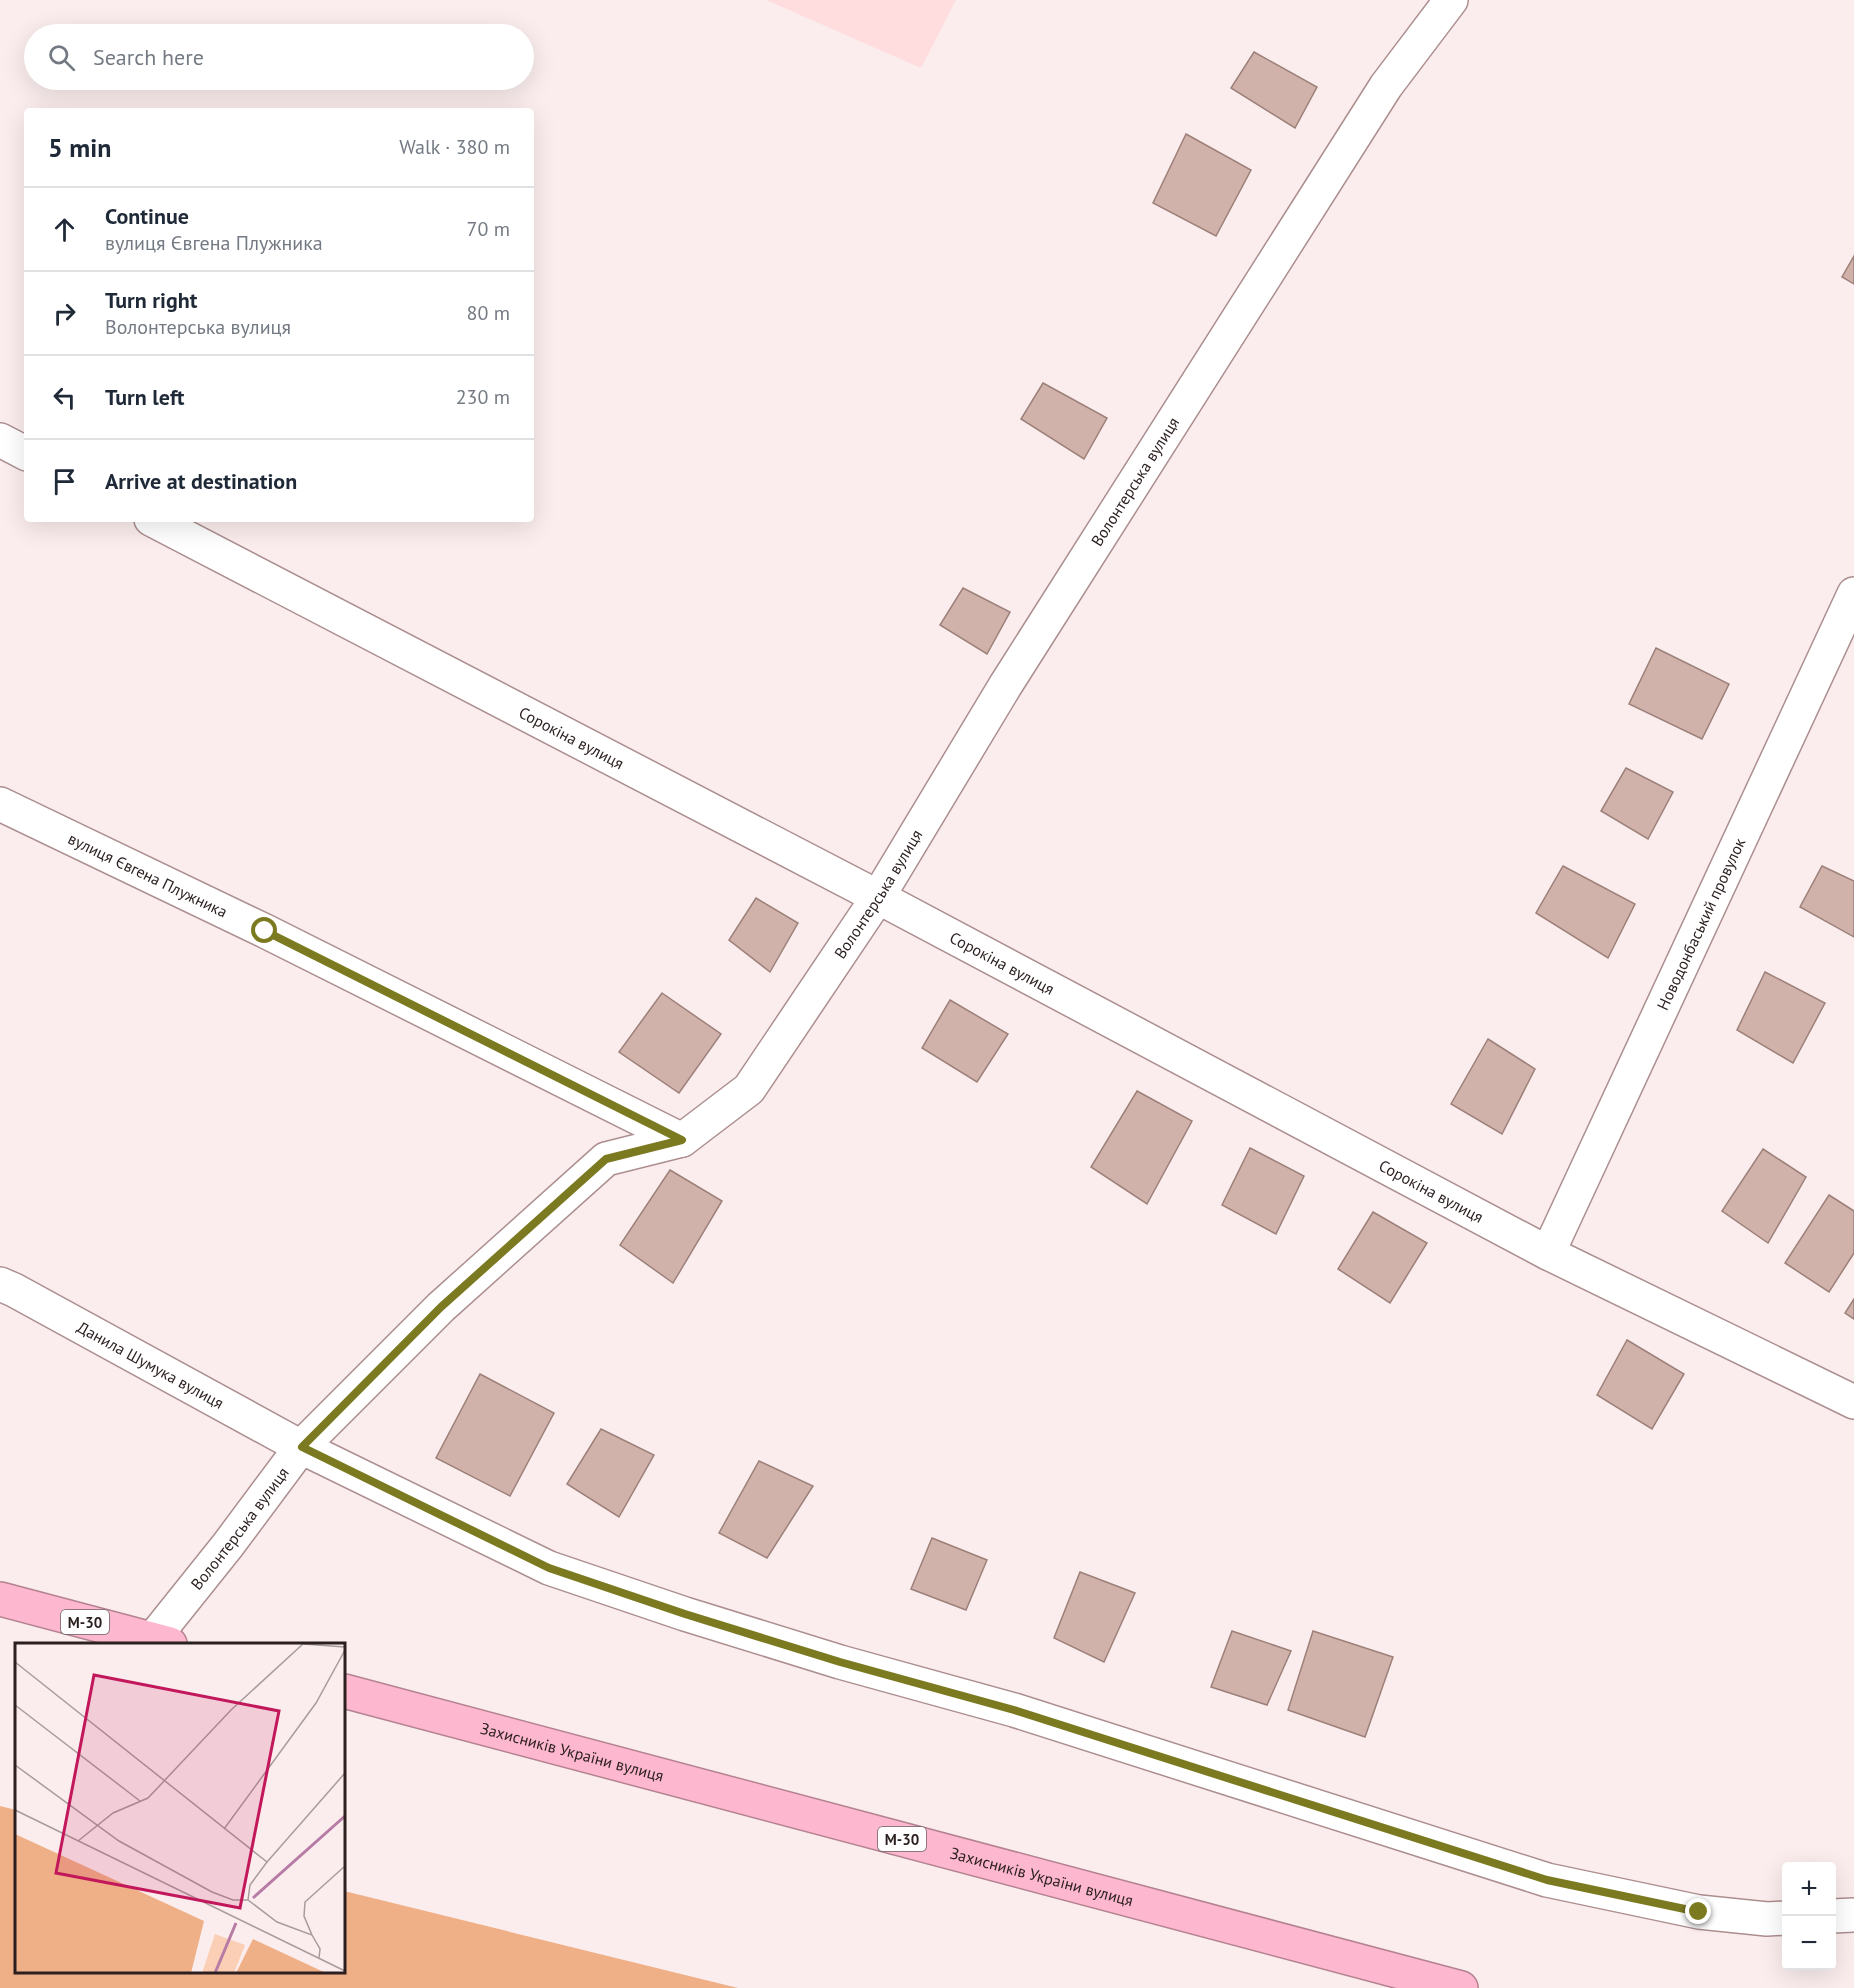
<!DOCTYPE html>
<html lang="en">
<head>
<meta charset="utf-8">
<style>
	:root { --surface:#fff; --page:#f2f2f3; --text:#1f2937; --muted:#747a83; --line:#e0e1e3 }
	body { margin:0; font-family:"PT Sans",sans-serif; background:var(--page); color:var(--text) }
	.controls { position:absolute; right:18px; bottom:18px; display:grid; overflow:hidden; border-radius:6px; box-shadow:0 6px 24px #0002 }
	.controls button { width:54px; height:54px; display:grid; place-items:center; padding:0; border:0; border-bottom:2px solid var(--line); background:var(--surface); color:var(--text); font:30px sans-serif }
	.stop { position:absolute; width:18px; height:18px; margin:-14px; border:4px solid #7c7a21; border-radius:50%; background:#fff }
	.stop.end { background:#7c7a21; border-color:#fff; box-shadow:0 2px 6px #0008 }
	.list { margin:0; padding:0; list-style:none }
	h2 { display:flex; justify-content:space-between; align-items:center; height:78px; margin:0; padding:0 24px; font-size:26px }
	h2 small { font-size:20px; font-weight:400; color:var(--muted) }
	.list li { display:grid; grid-template-columns:39px 1fr auto; gap:18px; align-items:center; box-sizing:border-box; height:84px; padding:0 24px; border-top:2px solid var(--line) }
	.list b { display:block; font-size:22px; white-space:nowrap }
	.list p { margin:0; font-size:20px; white-space:nowrap; color:var(--muted) }
	.list em { font-size:20px; font-style:normal; color:var(--muted) }
	.icon { flex:none; width:33px; height:33px; fill:none; stroke:currentColor; stroke-width:2; stroke-linecap:round; stroke-linejoin:round }
	.map { position:relative; flex:none; width:1854px; height:1988px; overflow:hidden }
	.search { position:absolute; background:var(--surface); box-shadow:0 6px 24px #0002; left:24px; top:24px; width:510px; height:66px; display:flex; align-items:center; gap:15px; box-sizing:border-box; padding:0 21px; border-radius:33px; color:var(--muted); font-size:22px }
	.panel { position:absolute; background:var(--surface); box-shadow:0 6px 24px #0002; left:24px; top:108px; width:510px; height:414px; border-radius:6px }
	.map>svg:first-child { display:block }
</style>
</head>
<body>
<div class="map">
<svg width="1854" height="1988" viewBox="0 0 1854 1988">
	<rect width="100%" height="100%" fill="#fbeded"/>
	<!-- built -->
	<polygon fill="#ffddde" points="766,0 956,0 921,68"/>
	<!-- forest -->
	<polygon fill="#efaf87" points="0,1806 16,1810 16,1972 344,1972 344,1891 738,1988 0,1988"/>
	<!-- building -->
	<g fill="#d0b2aa" stroke="#9c8079" stroke-width="1.5">
		<polygon points="1254,52 1317,87 1295,128 1231,88"/>
		<polygon points="1186,134 1251,170 1216,236 1153,203"/>
		<polygon points="1854,256 1854,284 1842,277"/>
		<polygon points="1043,383 1107,418 1084,459 1021,419"/>
		<polygon points="963,588 1010,612 987,654 940,625"/>
		<polygon points="1656,648 1729,684 1702,739 1629,704"/>
		<polygon points="1626,768 1673,792 1648,839 1601,811"/>
		<polygon points="1563,866 1635,904 1608,958 1536,913"/>
		<polygon points="1822,866 1854,881 1854,937 1800,907"/>
		<polygon points="756,898 798,923 770,972 729,940"/>
		<polygon points="1765,972 1825,1003 1793,1063 1737,1030"/>
		<polygon points="662,993 721,1034 679,1093 619,1052"/>
		<polygon points="950,1000 1008,1034 977,1082 922,1048"/>
		<polygon points="1488,1039 1535,1069 1502,1134 1451,1104"/>
		<polygon points="1137,1091 1192,1121 1147,1204 1091,1167"/>
		<polygon points="1250,1148 1304,1176 1276,1234 1222,1205"/>
		<polygon points="1763,1149 1806,1177 1768,1243 1722,1211"/>
		<polygon points="670,1170 722,1201 673,1283 620,1245"/>
		<polygon points="1829,1195 1854,1211 1854,1253 1829,1292 1785,1263"/>
		<polygon points="1373,1212 1427,1243 1390,1303 1338,1269"/>
		<polygon points="1854,1299 1854,1319 1845,1313"/>
		<polygon points="1627,1340 1684,1374 1652,1429 1597,1395"/>
		<polygon points="480,1374 554,1413 510,1496 436,1458"/>
		<polygon points="601,1429 654,1455 619,1517 567,1484"/>
		<polygon points="759,1461 813,1486 767,1558 719,1533"/>
		<polygon points="932,1538 987,1560 966,1610 911,1589"/>
		<polygon points="1080,1572 1135,1593 1104,1662 1054,1638"/>
		<polygon points="1232,1631 1291,1651 1267,1705 1211,1687"/>
		<polygon points="1313,1631 1393,1657 1365,1737 1288,1710"/>
	</g>
	<g fill="none" stroke-linecap="round" stroke-linejoin="round">
		<!-- minor casing -->
		<g stroke="#ac8e8f" stroke-width="36">
			<g id="minor">
				<polyline points="0,440 27,454"/>
				<path id="s1" d="M151,519L878,897L1548,1253L1854,1402"/>
				<path id="s2" d="M0,804L265,931L682,1140"/>
				<path id="s3" d="M1548,1253L1854,594"/>
				<path id="s4" d="M0,1284L14,1290L301,1447L549,1568L685,1614L840,1662L1014,1710L1547,1880L1699,1912L1767,1919L1786,1918"/>
				<path id="s5" d="M152,1640L228,1545L301,1447L441,1307L606,1159L682,1140L749,1089L878,897L1005,686L1386,86L1451,0"/>
				<polyline points="1832,1916 1854,1915"/>
			</g>
		</g>
		<!-- highway casing -->
		<g stroke="#b48291" stroke-width="36">
			<g id="highway">
				<polyline points="0,1599 170,1644"/>
				<path id="s6" d="M344,1691L1461,1988"/>
			</g>
		</g>
		<!-- minor -->
		<use href="#minor" stroke="#fff" stroke-width="33"/>
		<!-- highway -->
		<use href="#highway" stroke="#fdb8cf" stroke-width="33"/>
	</g>
	<g fill="none" stroke-linecap="round" stroke-linejoin="round">
		<!-- route -->
		<polyline stroke="#7c7a21" stroke-width="8" points="265,931 682,1140 606,1159 441,1307 302,1447 549,1568 685,1614 840,1662 1014,1710 1547,1880 1699,1912"/>
	</g>
	<g text-anchor="middle" dominant-baseline="central" stroke-width="6" stroke-linejoin="round" paint-order="stroke">
		<!-- shield labels -->
		<g fill="#fefefe" stroke="#6a6262" stroke-width="1.5">
			<rect x="61" y="1610" width="48" height="24" rx="4.5"/>
			<rect x="878" y="1827" width="48" height="24" rx="4.5"/>
		</g>
		<g font-size="15" font-weight="bold" fill="#2b1f1f">
			<text x="85" y="1622">М-30</text>
			<text x="902" y="1839">М-30</text>
		</g>
		<!-- street labels -->
		<g font-size="16" fill="#2b1f1f" stroke="#fefefe">
			<text stroke="none"><textPath href="#s5" startOffset="1546">Волонтерська вулиця</textPath></text>
			<text stroke="none"><textPath href="#s1" startOffset="474">Сорокіна вулиця</textPath></text>
			<text stroke="none"><textPath href="#s2" startOffset="164">вулиця Євгена Плужника</textPath></text>
			<text stroke="none"><textPath href="#s5" startOffset="1060">Волонтерська вулиця</textPath></text>
			<text stroke="none"><textPath href="#s3" startOffset="363">Новодонбаський провулок</textPath></text>
			<text stroke="none"><textPath href="#s1" startOffset="960">Сорокіна вулиця</textPath></text>
			<text stroke="none"><textPath href="#s1" startOffset="1446">Сорокіна вулиця</textPath></text>
			<text stroke="none"><textPath href="#s4" startOffset="171">Данила Шумука вулиця</textPath></text>
			<text stroke="none"><textPath href="#s5" startOffset="142">Волонтерська вулиця</textPath></text>
			<text stroke="none"><textPath href="#s6" startOffset="236">Захисників України вулиця</textPath></text>
			<text stroke="none"><textPath href="#s6" startOffset="722">Захисників України вулиця</textPath></text>
		</g>
	</g>
	<!-- overview -->
	<g transform="translate(15 1643)">
		<rect width="330" height="330" fill="#fbeded"/>
		<path d="M200,291L230,302L219,330H187Z" fill="#fbcfb5"/>
		<path d="M0,191L189,278L176,330H0ZM238,296L311,330H221Z" fill="#efaf87"/>
		<path fill="none" stroke="#b77ba5" stroke-width="3" d="M238,255L330,173M200,330L221,280"/>
		<path fill="none" stroke="#a89b9b" stroke-width="1.5" d="M289,1L330,4M0,19L252,219M0,62L125,158M0,122L104,198L197,249L218,257H233M0,167L330,328M209,186L301,60L330,7M63,198L98,170L133,155L216,67L289,0M233,257L235,242L252,219L330,130M233,257L262,279L297,292L305,306L304,315M297,292L289,273L290,259L330,223"/>
		<path fill="#c2185b" fill-opacity="0.15" stroke="#c2185b" stroke-width="3" d="M79,32L264,68L225,265L41,230Z"/>
		<rect width="330" height="330" fill="none" stroke="#2b1f1f" stroke-width="3"/>
	</g>
</svg>
<div class="controls">
<button>+</button>
<button>−</button>
</div>
<div class="stop" style="left:265px;top:931px"></div>
<div class="stop end" style="left:1699px;top:1912px"></div>
<div class="search"><svg class="icon" aria-label="search" viewBox="0 0 24 24"><circle cx="10" cy="10" r="6"/><path d="M15 15l6 6"/></svg>Search here</div>
<section class="panel">
<h2>5 min<small>Walk · 380 m</small></h2>
<ul class="list">
<li><svg class="icon" aria-label="ahead" viewBox="0 0 24 24"><path d="M12 20V5M6 11l6-6 6 6"/></svg><div><b>Continue</b><p>вулиця Євгена Плужника</p></div><em>70 m</em></li>
<li><svg class="icon" aria-label="right" viewBox="0 0 24 24"><path d="M7 20v-9h11M14 6l5 5-5 5"/></svg><div><b>Turn right</b><p>Волонтерська вулиця</p></div><em>80 m</em></li>
<li><svg class="icon" aria-label="left" viewBox="0 0 24 24"><path d="M17 20v-9H6M10 6l-5 5 5 5"/></svg><div><b>Turn left</b></div><em>230 m</em></li>
<li><svg class="icon" aria-label="arrive" viewBox="0 0 24 24"><path d="M6 21V4h12l-3 4 3 4H6"/></svg><div><b>Arrive at destination</b></div></li>
</ul>
</section>
</div>
</body>
</html>
